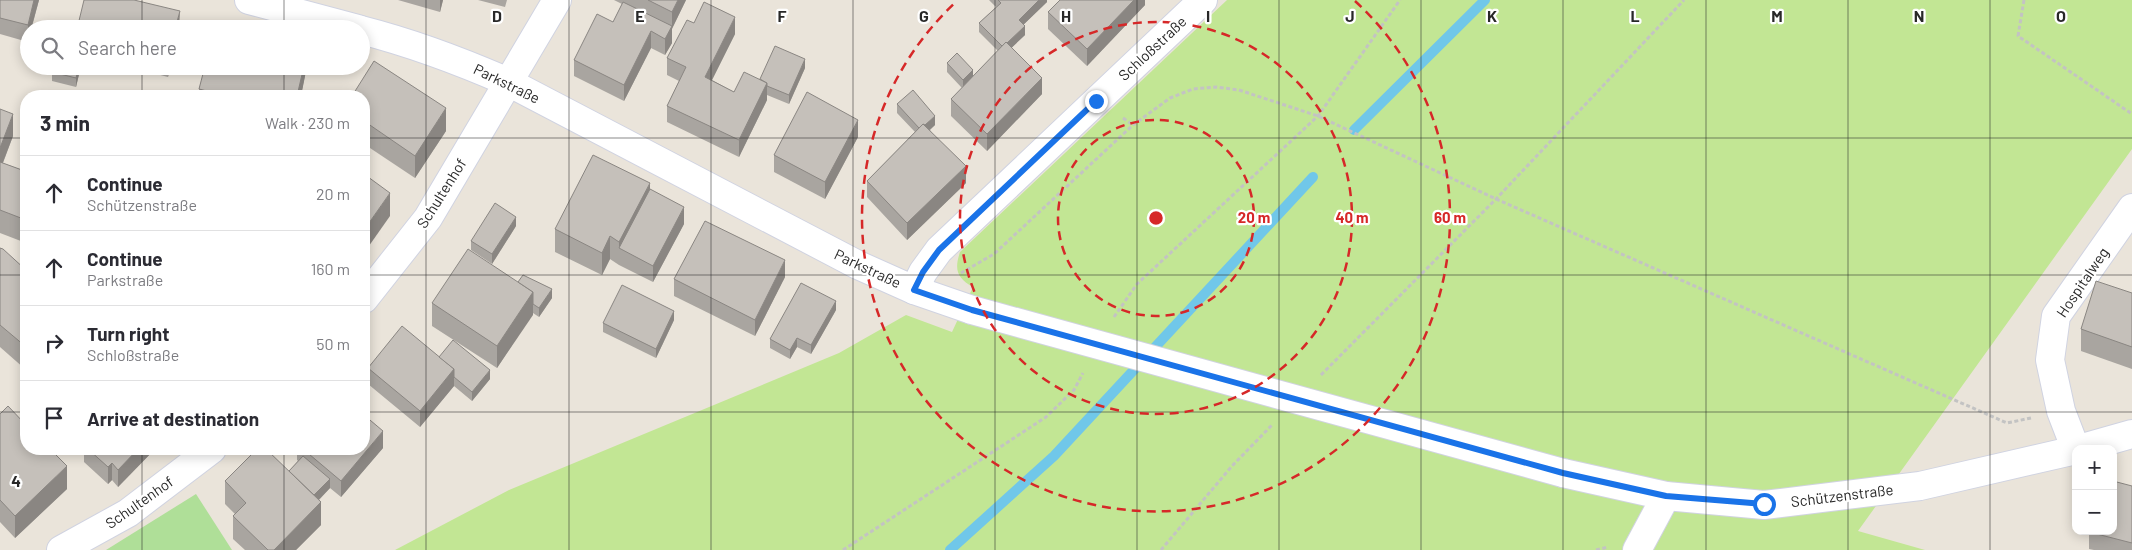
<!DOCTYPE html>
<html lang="en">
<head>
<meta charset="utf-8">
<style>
	:root { --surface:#fff; --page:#f7f7f7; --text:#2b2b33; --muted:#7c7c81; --line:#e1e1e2 }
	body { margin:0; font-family:Barlow,sans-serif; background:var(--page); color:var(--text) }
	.controls { position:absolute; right:15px; bottom:15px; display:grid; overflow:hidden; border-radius:10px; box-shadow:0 2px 12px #0003 }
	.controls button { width:45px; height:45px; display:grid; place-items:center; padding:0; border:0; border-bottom:1px solid var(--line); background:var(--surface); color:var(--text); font:25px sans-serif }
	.stop { position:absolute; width:15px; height:15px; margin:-11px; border:4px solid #1a73e8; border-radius:50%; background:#fff }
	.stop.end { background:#1a73e8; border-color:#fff; box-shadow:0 1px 5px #0008 }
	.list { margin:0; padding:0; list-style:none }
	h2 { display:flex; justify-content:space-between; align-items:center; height:65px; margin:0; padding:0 20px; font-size:21px }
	h2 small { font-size:16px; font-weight:400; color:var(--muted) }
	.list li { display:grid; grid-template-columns:32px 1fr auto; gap:15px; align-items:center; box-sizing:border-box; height:75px; padding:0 20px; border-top:1px solid var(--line) }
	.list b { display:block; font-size:19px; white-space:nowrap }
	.list p { margin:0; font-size:16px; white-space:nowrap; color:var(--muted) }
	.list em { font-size:16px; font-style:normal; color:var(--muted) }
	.icon { flex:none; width:28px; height:28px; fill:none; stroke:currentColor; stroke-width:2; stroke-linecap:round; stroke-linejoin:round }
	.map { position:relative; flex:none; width:2132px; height:550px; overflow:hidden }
	.search { position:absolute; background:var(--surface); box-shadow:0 2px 12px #0003; left:20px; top:20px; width:350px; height:55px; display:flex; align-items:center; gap:12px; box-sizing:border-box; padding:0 18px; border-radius:28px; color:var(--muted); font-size:19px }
	.panel { position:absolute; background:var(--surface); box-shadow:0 2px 12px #0003; left:20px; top:90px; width:350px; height:365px; border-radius:20px }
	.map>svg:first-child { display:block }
</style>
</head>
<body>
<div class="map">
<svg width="2132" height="550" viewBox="0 0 2132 550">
	<rect width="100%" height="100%" fill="#eae4da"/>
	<!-- grass -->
	<polygon fill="#afdf98" points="196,494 232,550 106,550"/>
	<!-- pitch -->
	<path fill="#c2e694" d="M1227,0H2132V149L1858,531L1925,550H395L509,490L839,353L906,315L952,332L973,287C957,278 954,270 960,252Z"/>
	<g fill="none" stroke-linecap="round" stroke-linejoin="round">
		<!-- stream -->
		<g stroke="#70c7e9" stroke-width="10">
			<polyline points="1354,130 1485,0"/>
			<polyline points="950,550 1054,456 1313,177"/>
		</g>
		<!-- street casing -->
		<g stroke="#d0d3e1" stroke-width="30">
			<g id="street">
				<polyline points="249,0 358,29"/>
				<path d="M361,30C412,43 460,61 508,82L858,265L914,290L972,310"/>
				<polyline points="914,290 923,272 939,250 1203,0"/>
				<polyline points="364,299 428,218 557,0"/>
				<polyline points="2079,449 2132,434"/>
				<polyline points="1563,473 1666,496 1764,505 1920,486 2076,450 2061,411 2050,360 2056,316 2132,208"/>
				<polyline points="61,550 128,513 212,449"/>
				<polyline points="1637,550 1666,496"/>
			</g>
		</g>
		<!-- path -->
		<g stroke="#c3c3c3" stroke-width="3" stroke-dasharray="4 2.5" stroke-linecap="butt">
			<polyline points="2024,0 2018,36 2132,114"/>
			<polyline points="1123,118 1133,125"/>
			<polyline points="961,273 994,254 1133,125 1170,98 1193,89 1216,87 1239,90 1318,116 1496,199 2007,423 2031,418"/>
			<polyline points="1114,317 1137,284 1318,116 1400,0"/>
			<polyline points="1321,375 1496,199 1684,0"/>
			<polyline points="843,550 1046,417 1074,390 1083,373"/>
			<polyline points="1161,550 1232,466 1273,424"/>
			<polyline points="1596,550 1608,547"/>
		</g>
		<!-- street -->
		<use href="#street" stroke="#fff" stroke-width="28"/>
		<!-- street-bridge casing -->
		<g stroke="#d0d3e1" stroke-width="30" stroke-linecap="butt">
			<polyline id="street-bridge" points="972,310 1563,473"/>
		</g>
		<!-- street-bridge -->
		<use href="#street-bridge" stroke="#fff" stroke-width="28"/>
	</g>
	<!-- wall -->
	<g fill="#a9a5a0">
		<polygon points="0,0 39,0 28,42 0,34"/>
		<polygon points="398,0 443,0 440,12"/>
		<polygon points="478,0 507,0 505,7"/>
		<polygon points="614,0 686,0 672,28 672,43 665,55 651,48 624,101 574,76 574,60 613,22 622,4"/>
		<polygon points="989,0 1047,0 1047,2 1023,25 1025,35 1011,48 1042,94 987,151 951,116 951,99 962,88 947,72 947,63 973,76 998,51 979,32 979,23 996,7"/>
		<polygon points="1145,0 1145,5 1087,66 1048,29 1048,12"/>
		<polygon points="694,23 735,34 712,80 734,92 760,79 805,68 789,104 767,95 767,100 739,157 667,122 667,106 679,81 667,75 667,58"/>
		<polygon points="81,66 76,87 52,81 52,72"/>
		<polygon points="126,66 170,66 168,77"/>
		<polygon points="307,66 301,96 199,96 199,89"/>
		<polygon points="364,96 446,131 415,178 364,144"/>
		<polygon points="897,104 935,125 930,130 966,183 907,240 867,197 867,181 915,132 897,113"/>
		<polygon points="0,109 13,136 3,163 22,170 26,160 26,243 0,233"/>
		<polygon points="858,137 825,199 774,172 774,155"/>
		<polygon points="650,189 684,224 653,282 619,265 610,259 602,275 555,252 555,229"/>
		<polygon points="516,226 492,264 471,250 471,241"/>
		<polygon points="0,248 26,270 25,369 0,347"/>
		<polygon points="785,277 755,336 674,296 674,279"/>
		<polygon points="518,282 552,298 539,317 533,313 497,368 432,326 432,303"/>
		<polygon points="2132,293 2132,369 2081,351 2081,329"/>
		<polygon points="836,310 811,354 797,347 790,359 770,348 770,339"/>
		<polygon points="674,320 656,358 603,332 603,323"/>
		<polygon points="439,357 490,379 472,401 454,386 420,427 368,384 368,368"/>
		<polygon points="0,414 67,489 15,538 0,522"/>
		<polygon points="383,448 341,497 330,488 319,500 321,525 296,550 245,550 233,539 233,516 235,514 225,504 225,481 289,471 298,461 297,460 297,449"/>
		<polygon points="83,449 155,449 118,487 112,480 108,484 84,462 84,450"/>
		<polygon points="2132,486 2132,550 2094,550 2089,549 2089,531"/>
	</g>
	<!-- shaded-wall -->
	<g fill="#8a8682">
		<polygon points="34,0 39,0 31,29 29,29 29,38 28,42 28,25"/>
		<polygon points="440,0 443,0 440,12"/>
		<polygon points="678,0 686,0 672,29 672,12"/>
		<polygon points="1039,0 1047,0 1047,2 1019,29 1019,20"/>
		<polygon points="1134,0 1145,0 1145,5 1087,66 1087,49"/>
		<polygon points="180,11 179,29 175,29"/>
		<polygon points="735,17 735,34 705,94 705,77"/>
		<polygon points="672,26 672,43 665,55 665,39"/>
		<polygon points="1025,26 1025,35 1003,56 1003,47"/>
		<polygon points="651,31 651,48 624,101 624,85"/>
		<polygon points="805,59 805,68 789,104 789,95"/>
		<polygon points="79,66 81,66 76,87 76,78"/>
		<polygon points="168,66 170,66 168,77"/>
		<polygon points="304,66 307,66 301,96 297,96"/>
		<polygon points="973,70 973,79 963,89 963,80"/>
		<polygon points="1042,78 1042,94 987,151 987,134"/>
		<polygon points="767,83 767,100 739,157 739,140"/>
		<polygon points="446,108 446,131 415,178 415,156"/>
		<polygon points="13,114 13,136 0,170 0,148"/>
		<polygon points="935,116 935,125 920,138 920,129"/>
		<polygon points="858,120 858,137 825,199 825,182"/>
		<polygon points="966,166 966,183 907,240 907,223"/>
		<polygon points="650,183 650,206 619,248 619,242"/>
		<polygon points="390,193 390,216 364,253 364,230"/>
		<polygon points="684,207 684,224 653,282 653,266"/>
		<polygon points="516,217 516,226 492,264 492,254"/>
		<polygon points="610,236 610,259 602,275 602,253"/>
		<polygon points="785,260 785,277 755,336 755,320"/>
		<polygon points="552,289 552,298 539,317 539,308"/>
		<polygon points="533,292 533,315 497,368 497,346"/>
		<polygon points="836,301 836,310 811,354 811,345"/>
		<polygon points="674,311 674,320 656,358 656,349"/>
		<polygon points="797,338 797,347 790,359 790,350"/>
		<polygon points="26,344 26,367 25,369 25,346"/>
		<polygon points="454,369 454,386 420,427 420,411"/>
		<polygon points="490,370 490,379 472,401 472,392"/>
		<polygon points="383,431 383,448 341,497 341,481"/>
		<polygon points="138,449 155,449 118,487 118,470"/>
		<polygon points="112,463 112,480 108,484 108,467"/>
		<polygon points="67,466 67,489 15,538 15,516"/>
		<polygon points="330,479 330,488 307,512 307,502"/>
		<polygon points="321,502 321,525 296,550 274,550"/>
	</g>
	<!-- building -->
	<g fill="#c5c0ba" stroke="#8a8682">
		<polygon points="0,0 34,0 28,25 0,18"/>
		<polygon points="84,0 134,0 180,11 175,29 77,29"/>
		<polygon points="648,0 678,0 672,12"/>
		<polygon points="998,0 1039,0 1019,20 1025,26 1007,43 1006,42 1002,46 979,23 1001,3"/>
		<polygon points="1060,0 1134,0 1087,49 1048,12"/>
		<polygon points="623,2 672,26 665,39 651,31 624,85 574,60 597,14 613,22"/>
		<polygon points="704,2 735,17 705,77 734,92 744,72 767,83 739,140 667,106 686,67 667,58 687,20 694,23"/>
		<polygon points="214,26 224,29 214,29"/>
		<polygon points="1006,42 1042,78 987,134 951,99"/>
		<polygon points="775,46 805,59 789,95 767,86 767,83 760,79"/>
		<polygon points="957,53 973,70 963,80 947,63"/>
		<polygon points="374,61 446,108 415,156 364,121 364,96 352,96"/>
		<polygon points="53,66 79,66 76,78 52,72"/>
		<polygon points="205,66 304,66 297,96 226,96 199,89"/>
		<polygon points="913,90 935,116 925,125 923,124 919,128 897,104"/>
		<polygon points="807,92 858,120 825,182 774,155"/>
		<polygon points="0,109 13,114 0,148"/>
		<polygon points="923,124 966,166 907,223 867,181"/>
		<polygon points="593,155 650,183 619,242 610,236 602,253 555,229"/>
		<polygon points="26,160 26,220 0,210 0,162 22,170"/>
		<polygon points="364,174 390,193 364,230"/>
		<polygon points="650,189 684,207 653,266 619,248"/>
		<polygon points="495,203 516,217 492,254 471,241"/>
		<polygon points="705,221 785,260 755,320 674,279"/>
		<polygon points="0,248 3,249 26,270 26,344 25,346 0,325"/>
		<polygon points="468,249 533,292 497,346 432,303"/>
		<polygon points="523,275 552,289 539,308 533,304 533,292 518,282"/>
		<polygon points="2096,281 2132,293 2132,347 2081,329"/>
		<polygon points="801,283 836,301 811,345 797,338 790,350 770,339"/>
		<polygon points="622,285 674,311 656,349 603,323"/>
		<polygon points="402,326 454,369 420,411 368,368"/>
		<polygon points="453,340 490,370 472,392 454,377 454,369 439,357"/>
		<polygon points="8,406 26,425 26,449 50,449 67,466 15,516 0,500 0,414"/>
		<polygon points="364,415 383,431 341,481 303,449 364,449"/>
		<polygon points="88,449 138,449 118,470 112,463 108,467"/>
		<polygon points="257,449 266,449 321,502 274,550 268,550 233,516 246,503 225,481"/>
		<polygon points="303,456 330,479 314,495 289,471"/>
		<polygon points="2113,481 2132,486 2132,543 2089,532 2113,531"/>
	</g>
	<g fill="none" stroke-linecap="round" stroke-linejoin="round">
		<!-- route -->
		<polyline stroke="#1a73e8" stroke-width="6" points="1096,101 939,250 923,272 914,290 972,310 1563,473 1666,496 1764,504"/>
	</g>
	<!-- grid -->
	<path fill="none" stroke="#282828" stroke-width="1" stroke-opacity="0.55" d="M142,0V29M284,0V29M426,0V550M569,0V550M711,0V550M853,0V550M995,0V550M1137,0V550M1279,0V550M1421,0V550M1563,0V550M1706,0V550M1848,0V550M1990,0V550M142,66V96M284,66V96M0,138H26M364,138H2132M0,275H26M364,275H2132M0,412H26M364,412H2132M142,449V550M284,449V550"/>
	<!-- distance rings -->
	<g fill="none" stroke="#d62828" stroke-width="2.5" stroke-dasharray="9 6">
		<circle cx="1156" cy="218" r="98"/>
		<circle cx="1156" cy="218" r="196"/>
		<path d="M1355 1A294 294 0 1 1 957 1"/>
	</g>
	<g text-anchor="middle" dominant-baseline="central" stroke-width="4.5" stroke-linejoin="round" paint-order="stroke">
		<!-- street labels -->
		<g font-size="15" fill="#282828" stroke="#fff">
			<text transform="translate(1152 48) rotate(-43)">Schloßstraße</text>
			<text transform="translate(507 83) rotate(26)">Parkstraße</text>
			<text transform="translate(441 193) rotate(-58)">Schultenhof</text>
			<text transform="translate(868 268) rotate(25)">Parkstraße</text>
			<text transform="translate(2082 282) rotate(-56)">Hospitalweg</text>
			<text transform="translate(1842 495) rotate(-7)">Schützenstraße</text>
			<text transform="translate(139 502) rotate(-35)">Schultenhof</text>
		</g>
	</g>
	<g font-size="16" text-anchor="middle" font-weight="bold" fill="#282828" stroke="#fff" stroke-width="4.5" stroke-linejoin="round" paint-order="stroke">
		<text x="497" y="22">D</text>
		<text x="640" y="22">E</text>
		<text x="782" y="22">F</text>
		<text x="924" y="22">G</text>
		<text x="1066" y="22">H</text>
		<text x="1208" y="22">I</text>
		<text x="1350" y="22">J</text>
		<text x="1492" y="22">K</text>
		<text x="1635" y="22">L</text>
		<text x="1777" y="22">M</text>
		<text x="1919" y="22">N</text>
		<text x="2061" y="22">O</text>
		<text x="16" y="487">4</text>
	</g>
	<circle cx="1156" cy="218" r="8" fill="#d62828" stroke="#fff" stroke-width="2.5"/>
	<g font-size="15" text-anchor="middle" font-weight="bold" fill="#d62828" stroke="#fff" stroke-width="4.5" stroke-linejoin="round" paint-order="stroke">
		<text x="1254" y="223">20 m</text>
		<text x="1352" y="223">40 m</text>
		<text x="1450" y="223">60 m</text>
	</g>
</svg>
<div class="controls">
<button>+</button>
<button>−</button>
</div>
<div class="stop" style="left:1764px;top:504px"></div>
<div class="stop end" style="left:1096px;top:101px"></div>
<div class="search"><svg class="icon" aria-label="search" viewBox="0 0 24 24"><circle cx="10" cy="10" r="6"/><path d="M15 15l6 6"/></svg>Search here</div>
<section class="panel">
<h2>3 min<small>Walk · 230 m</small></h2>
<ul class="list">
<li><svg class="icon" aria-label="ahead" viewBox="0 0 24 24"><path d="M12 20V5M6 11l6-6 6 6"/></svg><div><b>Continue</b><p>Schützenstraße</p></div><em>20 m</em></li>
<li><svg class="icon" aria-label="ahead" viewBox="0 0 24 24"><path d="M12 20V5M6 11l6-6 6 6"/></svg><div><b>Continue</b><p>Parkstraße</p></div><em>160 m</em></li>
<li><svg class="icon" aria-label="right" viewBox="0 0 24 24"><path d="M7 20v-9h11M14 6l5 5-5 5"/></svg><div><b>Turn right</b><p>Schloßstraße</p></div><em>50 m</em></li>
<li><svg class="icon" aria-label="arrive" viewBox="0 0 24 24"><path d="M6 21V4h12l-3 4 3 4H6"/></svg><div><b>Arrive at destination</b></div></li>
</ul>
</section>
</div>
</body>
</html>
